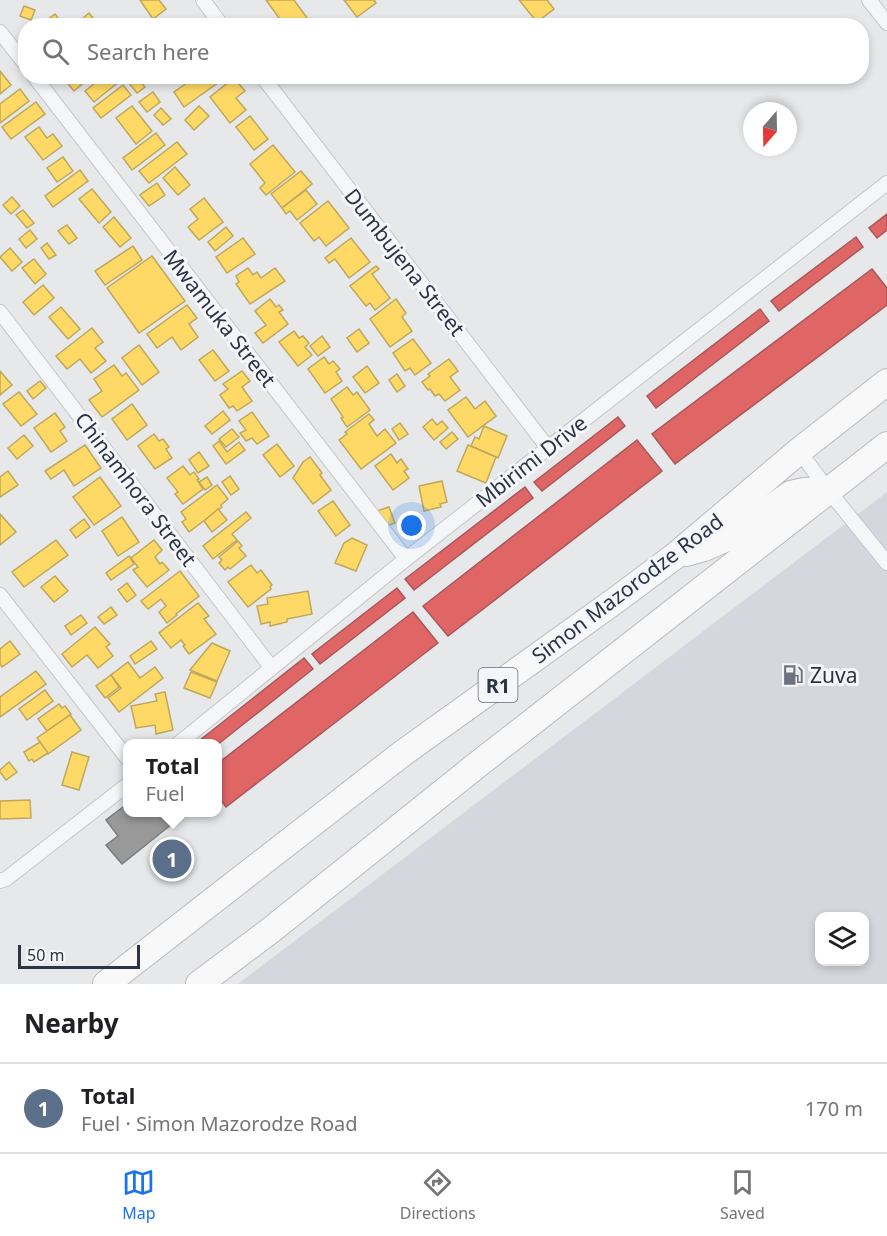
<!DOCTYPE html>
<html lang="en">
<head>
<meta charset="utf-8">
<style>
	:root { --surface:#fff; --page:#f6f6f6; --text:#202124; --muted:#757577; --line:#e0e0e0; --accent:#1a73e8 }
	body { margin:0; font-family:"Noto Sans",sans-serif; background:var(--page); color:var(--text) }
	.controls { position:absolute; right:18px; bottom:18px; display:grid; overflow:hidden; border-radius:12px; box-shadow:0 3px 9px #0003 }
	.controls button { width:54px; height:54px; display:grid; place-items:center; padding:0; border:0; border-bottom:2px solid var(--line); background:var(--surface); color:var(--text); font:30px sans-serif }
	.compass { position:absolute; left:743px; top:102px; width:54px; height:54px; border-radius:50%; background:var(--surface); box-shadow:0 3px 9px #0003; rotate:200deg }
	.scale { position:absolute; left:18px; bottom:15px; width:122px; box-sizing:border-box; padding-left:6px; border:3px solid #2b3445; border-top:0; font-size:16px; line-height:21px; white-space:nowrap; color:#2b3445; -webkit-text-stroke:4px #f4f6f9; paint-order:stroke }
	.you { position:absolute; left:412px; top:526px; width:21px; height:21px; margin:-15px; border:4px solid #fff; border-radius:50%; background:#1a73e8; box-shadow:0 0 0 9px #1a73e833 }
	.badge { display:grid; place-items:center; width:39px; height:39px; border-radius:50%; background:var(--accent); color:#fff; font-size:20px; font-weight:700 }
	.pin { position:absolute; translate:-50% -50%; border:3px solid #fff; box-shadow:0 2px 6px #0006 }
	.popup { position:absolute; left:123px; top:739px; width:99px; height:78px; box-sizing:border-box; display:grid; place-content:center; border-radius:12px; background:var(--surface); filter:drop-shadow(0 2px 4px #0005); font-size:20px; white-space:nowrap; color:var(--muted) }
	.popup b { font-size:22px; color:var(--text) }
	.popup::after { content:''; position:absolute; left:50%; top:100%; margin-left:-12px; border:12px solid transparent; border-top-color:var(--surface) }
	.list { margin:0; padding:0; list-style:none }
	h2 { display:flex; justify-content:space-between; align-items:center; height:78px; margin:0; padding:0 24px; font-size:26px }
	h2 small { font-size:20px; font-weight:400; color:var(--muted) }
	.list li { display:grid; grid-template-columns:39px 1fr auto; gap:18px; align-items:center; box-sizing:border-box; height:90px; padding:0 24px; border-top:2px solid var(--line) }
	.list b { display:block; font-size:22px; white-space:nowrap }
	.list p { margin:0; font-size:20px; white-space:nowrap; color:var(--muted) }
	.list em { font-size:20px; font-style:normal; color:var(--muted) }
	.icon { flex:none; width:33px; height:33px; fill:none; stroke:currentColor; stroke-width:2; stroke-linecap:round; stroke-linejoin:round }
	.map { position:relative; flex:none; width:887px; height:984px; overflow:hidden }
	.search { position:absolute; background:var(--surface); box-shadow:0 3px 9px #0003; left:18px; right:18px; top:18px; height:66px; display:flex; align-items:center; gap:15px; box-sizing:border-box; padding:0 21px; border-radius:24px; color:var(--muted); font-size:22px }
	.sheet { height:168px; background:var(--surface) }
	nav { display:flex; justify-content:space-around; align-items:center; box-sizing:border-box; height:84px; border-top:2px solid var(--line); background:var(--surface); font-size:16px; color:var(--muted) }
	nav a { display:grid; justify-items:center; gap:3px }
	nav .on { color:var(--accent) }
	.map>svg:first-child { display:block }
</style>
</head>
<body>
<div class="map">
<svg width="887" height="984" viewBox="0 0 887 984">
	<rect width="100%" height="100%" fill="#e6e8ea"/>
	<!-- built -->
	<path fill="#d4d7dd" fill-rule="evenodd" d="M887,492V984H238ZM820,916H864V962H820Z"/>
	<!-- homes -->
	<g fill="#ffd966" stroke="#bfa85c" stroke-width="1.5">
		<polygon points="140,0 159,0 166,9 153,19"/>
		<polygon points="266,0 294,0 313,26 285,26"/>
		<polygon points="344,0 374,0 376,3 357,17"/>
		<polygon points="519,0 547,0 554,9 537,22"/>
		<polygon points="24,6 35,10 31,20 20,16"/>
		<polygon points="89,13 97,23 94,26 74,26"/>
		<polygon points="55,14 64,26 39,26"/>
		<polygon points="0,71 11,85 0,94"/>
		<polygon points="69,76 92,76 74,91 65,80"/>
		<polygon points="104,76 118,76 121,80 94,102 85,91"/>
		<polygon points="136,76 145,87 137,93 128,82"/>
		<polygon points="189,76 226,76 226,77 184,107 174,92 191,80"/>
		<polygon points="234,78 245,91 236,98 246,110 230,123 210,97"/>
		<polygon points="123,85 131,95 101,118 93,108"/>
		<polygon points="20,89 29,101 0,123 0,104"/>
		<polygon points="153,92 160,102 147,112 139,102"/>
		<polygon points="36,102 45,114 11,139 2,127"/>
		<polygon points="132,106 152,131 136,144 116,118"/>
		<polygon points="199,106 209,116 194,130 185,120"/>
		<polygon points="161,108 171,119 163,125 154,115"/>
		<polygon points="250,116 268,139 254,150 236,127"/>
		<polygon points="39,127 47,138 53,134 62,146 43,160 25,137"/>
		<polygon points="156,133 165,145 132,170 123,158"/>
		<polygon points="177,142 187,154 149,183 139,171"/>
		<polygon points="273,145 295,172 266,195 260,188 265,183 250,164"/>
		<polygon points="63,157 73,171 57,182 47,168"/>
		<polygon points="175,167 190,185 178,195 163,178"/>
		<polygon points="80,170 88,181 53,207 45,196"/>
		<polygon points="301,171 312,184 282,208 271,194"/>
		<polygon points="157,183 165,195 149,206 140,195"/>
		<polygon points="92,189 111,212 99,223 79,199"/>
		<polygon points="306,190 317,204 297,220 290,211 286,214 282,208"/>
		<polygon points="12,197 20,206 11,214 3,205"/>
		<polygon points="204,198 223,222 199,240 188,227 198,219 190,209"/>
		<polygon points="328,201 349,228 326,246 319,237 314,241 300,223"/>
		<polygon points="23,210 34,223 27,228 16,215"/>
		<polygon points="114,217 131,238 120,247 103,227"/>
		<polygon points="67,225 77,238 69,244 58,231"/>
		<polygon points="226,227 233,236 215,251 208,242"/>
		<polygon points="30,230 37,239 26,248 19,239"/>
		<polygon points="243,238 255,254 227,273 216,257"/>
		<polygon points="351,238 370,262 349,278 335,259 329,263 325,258"/>
		<polygon points="47,243 56,255 49,259 41,248"/>
		<polygon points="133,246 142,260 105,285 95,271"/>
		<polygon points="10,248 22,262 12,271 0,257"/>
		<polygon points="152,256 185,301 139,333 107,288"/>
		<polygon points="34,259 46,274 35,284 22,268"/>
		<polygon points="376,266 379,269 372,274 390,298 375,310 370,303 366,306 350,286"/>
		<polygon points="248,268 253,275 257,272 261,278 275,268 285,281 250,304 236,284 239,282 236,276"/>
		<polygon points="43,285 54,298 34,315 23,302"/>
		<polygon points="270,299 276,307 279,305 283,310 279,312 288,324 263,343 255,333 266,325 255,311"/>
		<polygon points="396,299 406,313 402,317 412,331 390,347 370,319"/>
		<polygon points="187,305 197,318 189,324 198,337 181,350 172,337 157,348 147,334"/>
		<polygon points="61,307 80,329 68,339 49,317"/>
		<polygon points="92,328 103,342 95,348 106,361 91,373 80,359 67,369 56,356"/>
		<polygon points="359,329 369,343 357,352 347,338"/>
		<polygon points="294,331 299,338 303,336 309,343 305,347 312,355 298,366 279,342"/>
		<polygon points="322,336 330,347 318,356 310,346"/>
		<polygon points="413,339 431,363 415,375 410,368 405,371 393,353"/>
		<polygon points="139,345 159,372 142,385 122,358"/>
		<polygon points="213,350 229,371 215,381 199,360"/>
		<polygon points="324,357 329,364 333,361 340,369 336,372 342,381 325,393 308,369"/>
		<polygon points="449,359 458,371 450,377 460,390 445,401 439,394 435,396 430,389 428,390 422,382 430,376 428,374"/>
		<polygon points="114,365 122,376 126,373 139,390 102,417 89,400 102,391 94,379"/>
		<polygon points="367,366 379,383 365,393 353,377"/>
		<polygon points="0,371 12,385 0,395"/>
		<polygon points="242,371 250,381 242,387 252,401 237,411 233,406 229,408 220,395 228,389 223,384"/>
		<polygon points="397,374 405,386 397,392 389,380"/>
		<polygon points="40,381 46,388 33,399 27,391"/>
		<polygon points="347,387 353,395 357,392 370,410 347,427 341,418 343,417 331,399"/>
		<polygon points="19,392 37,414 21,426 3,404"/>
		<polygon points="466,397 475,409 485,401 496,416 468,437 448,410"/>
		<polygon points="132,404 147,425 127,440 112,419"/>
		<polygon points="223,411 230,420 212,434 205,426"/>
		<polygon points="252,412 269,436 257,444 252,438 246,441 240,433 246,430 239,421"/>
		<polygon points="55,413 65,427 60,431 67,441 51,452 34,428"/>
		<polygon points="369,414 374,420 369,424 377,436 385,429 396,443 361,469 339,440 347,434 345,432"/>
		<polygon points="432,419 437,425 442,421 448,428 434,440 423,427"/>
		<polygon points="400,423 408,434 399,440 392,429"/>
		<polygon points="484,426 507,436 498,458 471,446 475,437 479,439"/>
		<polygon points="232,429 239,437 226,447 219,439"/>
		<polygon points="452,432 458,439 446,449 440,442"/>
		<polygon points="154,434 159,441 163,439 169,447 166,449 172,458 155,469 138,446"/>
		<polygon points="24,435 33,446 17,459 8,448"/>
		<polygon points="219,441 227,452 239,442 245,450 226,464 213,446"/>
		<polygon points="277,444 294,466 280,477 263,455"/>
		<polygon points="85,445 101,468 74,486 64,470 51,479 45,471"/>
		<polygon points="468,445 496,457 486,483 457,471"/>
		<polygon points="199,452 209,466 198,473 189,460"/>
		<polygon points="391,454 397,463 401,459 408,469 404,471 409,478 393,490 375,466"/>
		<polygon points="310,457 322,473 320,475 331,490 313,504 293,478 303,462"/>
		<polygon points="183,466 190,475 194,472 199,479 197,480 203,489 183,504 175,494 178,492 167,478"/>
		<polygon points="8,471 18,485 0,497 0,477"/>
		<polygon points="230,476 239,489 231,495 222,482"/>
		<polygon points="100,477 121,506 94,525 73,497"/>
		<polygon points="207,477 212,485 205,490 199,482"/>
		<polygon points="442,481 447,502 440,504 441,507 424,511 419,486"/>
		<polygon points="217,485 228,499 221,505 222,507 189,532 182,522 186,519 181,512"/>
		<polygon points="333,501 350,525 336,536 318,511"/>
		<polygon points="389,507 395,523 383,527 377,511"/>
		<polygon points="218,509 227,520 212,532 204,521"/>
		<polygon points="246,512 251,518 232,534 237,540 213,559 203,546"/>
		<polygon points="0,514 16,532 0,545"/>
		<polygon points="122,517 139,542 118,556 102,531"/>
		<polygon points="84,519 90,527 76,538 70,530"/>
		<polygon points="352,538 367,545 356,571 335,563 344,543"/>
		<polygon points="56,540 68,555 24,587 12,572"/>
		<polygon points="154,540 162,550 155,557 160,564 162,562 169,570 147,587 133,570 138,567 131,558"/>
		<polygon points="238,541 242,546 239,548 246,556 230,569 228,567 225,570 219,563 222,560 219,557"/>
		<polygon points="129,556 134,564 111,580 106,573"/>
		<polygon points="251,565 257,573 261,570 272,585 270,587 271,589 248,607 228,582"/>
		<polygon points="180,571 199,596 176,614 177,615 167,623 159,612 166,606 161,599 148,609 141,601"/>
		<polygon points="55,576 68,591 54,602 41,587"/>
		<polygon points="127,583 136,595 127,602 118,590"/>
		<polygon points="308,591 312,614 287,619 287,622 270,626 270,622 261,624 257,606 268,604 267,598"/>
		<polygon points="198,603 209,616 204,619 216,634 189,654 183,646 185,645 181,640 171,648 159,633"/>
		<polygon points="111,607 117,615 104,624 98,617"/>
		<polygon points="81,615 87,623 71,635 65,626"/>
		<polygon points="95,627 110,644 106,647 113,656 98,668 87,655 72,667 62,654"/>
		<polygon points="10,641 20,654 2,667 0,664 0,649"/>
		<polygon points="151,641 157,649 135,664 130,656"/>
		<polygon points="212,643 230,651 217,681 190,670"/>
		<polygon points="128,662 140,678 155,667 163,678 119,712 108,698 121,688 111,675"/>
		<polygon points="36,671 46,684 0,717 0,697"/>
		<polygon points="191,672 217,682 210,698 184,688"/>
		<polygon points="111,675 119,687 105,698 96,686"/>
		<polygon points="45,690 53,701 27,720 19,709"/>
		<polygon points="165,692 173,730 156,734 155,725 136,728 131,706 157,701 155,694"/>
		<polygon points="59,704 62,708 65,706 71,714 47,731 38,719"/>
		<polygon points="70,715 81,730 48,754 37,738"/>
		<polygon points="40,742 48,753 34,762 32,759 29,761 24,752"/>
		<polygon points="72,752 89,757 79,790 62,785"/>
		<polygon points="9,762 17,772 6,780 0,772 0,770"/>
		<polygon points="30,800 31,818 0,819 0,801"/>
	</g>
	<!-- shops -->
	<g fill="#e06666" stroke="#aa575c" stroke-width="1.5">
		<polygon points="887,214 887,230 877,238 869,228"/>
		<polygon points="856,237 863,247 779,311 771,301"/>
		<polygon points="872,269 887,288 887,305 675,464 652,434"/>
		<polygon points="760,309 769,321 656,408 647,396"/>
		<polygon points="618,417 625,426 542,491 534,482"/>
		<polygon points="637,440 662,471 448,636 423,606"/>
		<polygon points="525,487 533,498 414,590 405,579"/>
		<polygon points="397,588 405,598 320,664 312,654"/>
		<polygon points="413,612 438,643 226,807 217,795 217,764"/>
		<polygon points="304,658 313,669 217,745 217,744 195,744"/>
	</g>
	<!-- industry -->
	<polygon fill="#999" stroke="#787b80" stroke-width="1.5" points="127,804 127,812 162,812 172,824 122,864 106,845 118,836 106,820"/>
	<g fill="none" stroke-linecap="round" stroke-linejoin="round">
		<!-- street casing -->
		<g stroke="#c4c6c8" stroke-width="16">
			<g id="street">
				<polyline points="203,0 222,26"/>
				<polyline points="869,0 887,23"/>
				<polyline points="0,32 26,65"/>
				<polyline points="34,76 406,559"/>
				<polyline points="262,76 548,448"/>
				<polyline points="0,312 271,667"/>
				<polyline points="799,451 828,490 887,563"/>
				<polyline points="0,595 127,758"/>
				<polyline points="178,744 406,559 887,183"/>
				<polyline points="0,881 6,879 127,785"/>
			</g>
		</g>
		<!-- highway casing -->
		<g stroke="#b8bbbf" stroke-width="28">
			<g id="highway">
				<polyline points="686,553 704,548 729,537 791,494 804,491 828,490"/>
				<polyline points="106,984 403,753 616,600 675,556 799,451 887,382"/>
				<polyline points="199,984 271,930 472,769 887,445"/>
			</g>
		</g>
		<!-- street -->
		<use href="#street" stroke="#f5f6f7" stroke-width="14"/>
		<!-- highway -->
		<use href="#highway" stroke="#f8f8f8" stroke-width="26"/>
	</g>
	<!-- icons -->
	<defs>
		<g id="fuel-bare" transform="scale(1.62)"><path d="M-5.5-6h7V0h2V4h1.3V-2.5L3-4.5l.8-.8L6-3V5H2.5V1h-1V6h-7ZM-4.2-4.7v3.2H.2V-4.7Z" fill="#6c737f" stroke="#f4f6f9" stroke-width="2.5" paint-order="stroke"/></g>
	</defs>
	<g fill-rule="evenodd">
		<use href="#fuel-bare" x="793" y="675"/>
	</g>
	<g text-anchor="middle" dominant-baseline="central" stroke-width="6" stroke-linejoin="round" paint-order="stroke">
		<!-- shield labels -->
		<rect fill="#f4f6f9" stroke="#676e7b" stroke-width="1.5" x="478.5" y="668" width="39" height="34" rx="4.5"/>
		<g font-size="20" font-weight="bold" fill="#2b3445">
			<text x="498" y="685">R1</text>
		</g>
		<!-- street labels -->
		<g font-size="21" fill="#2b3445" stroke="#f4f6f9">
			<text transform="translate(405 262) rotate(52)">Dumbujena Street</text>
			<text transform="translate(220 318) rotate(52)">Mwamuka Street</text>
			<text transform="translate(531 461) rotate(-38)">Mbirimi Drive</text>
			<text transform="translate(136 489) rotate(53)">Chinamhora Street</text>
			<text transform="translate(627 588) rotate(-37)">Simon Mazorodze Road</text>
		</g>
		<!-- poi labels -->
		<g font-size="21" fill="#2b3445" stroke="#f4f6f9" text-anchor="start">
			<text x="810" y="675">Zuva</text>
		</g>
	</g>
</svg>
<div class="controls">
<button><svg class="icon" aria-label="layers" viewBox="0 0 24 24"><path d="M12 4l9 5-9 5-9-5zM3 14l9 5 9-5"/></svg></button>
</div>
<svg class="compass" viewBox="-18 -18 36 36"><path d="M0-13l5 13h-10z" fill="#e53935"/><path d="M0 13l5-13h-10z" fill="#757577"/></svg>
<div class="scale">50 m</div>
<div class="you"></div>
<div class="pin badge" style="left:172px;top:859px;background:#5c6f8a">1</div>
<div class="popup"><b>Total</b>Fuel</div>
<div class="search"><svg class="icon" aria-label="search" viewBox="0 0 24 24"><circle cx="10" cy="10" r="6"/><path d="M15 15l6 6"/></svg>Search here</div>
</div>
<section class="sheet">
<h2>Nearby<small></small></h2>
<ul class="list">
<li><span class="badge" style="background:#5c6f8a">1</span><div><b>Total</b><p>Fuel · Simon Mazorodze Road</p></div><em>170 m</em></li>
</ul>
</section>
<nav>
<a class="on"><svg class="icon" aria-label="map" viewBox="0 0 24 24"><path d="M3 6l6-2 6 2 6-2v14l-6 2-6-2-6 2zM9 4v14M15 6v14"/></svg>Map</a>
<a><svg class="icon" aria-label="directions" viewBox="0 0 24 24"><path d="M12 3l9 9-9 9-9-9zM9 14v-3h6M13 9l2 2-2 2"/></svg>Directions</a>
<a><svg class="icon" aria-label="saved" viewBox="0 0 24 24"><path d="M7 4h10v16l-5-4-5 4z"/></svg>Saved</a>
</nav>
</body>
</html>
